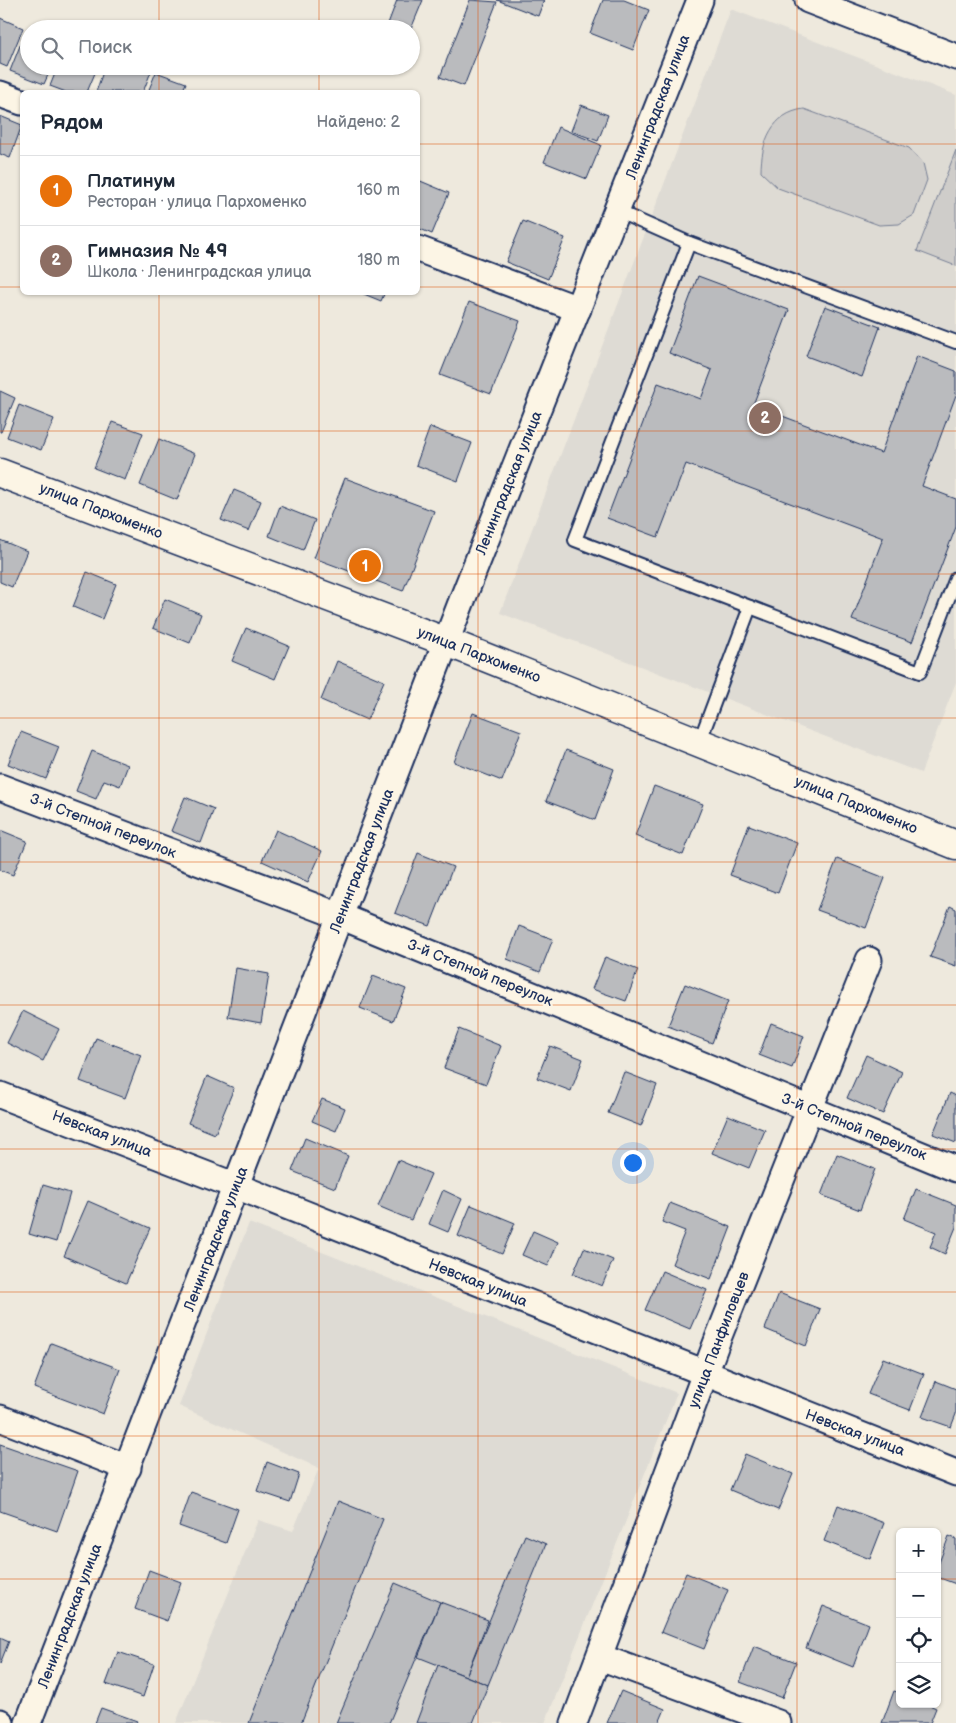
<!DOCTYPE html>
<html lang="ru">
<head>
<meta charset="utf-8">
<style>
	:root { --surface:#fff; --page:#f6f6f7; --text:#1f2937; --muted:#747a83; --line:#e0e1e3; --accent:#d1495b }
	body { margin:0; font-family:"Balsamiq Sans",sans-serif; background:var(--page); color:var(--text) }
	.controls { position:absolute; right:15px; bottom:15px; display:grid; overflow:hidden; border-radius:8px; box-shadow:0 1px 4px #0004 }
	.controls button { width:45px; height:45px; display:grid; place-items:center; padding:0; border:0; border-bottom:1px solid var(--line); background:var(--surface); color:var(--text); font:25px sans-serif }
	.you { position:absolute; left:632px; top:1162px; width:18px; height:18px; margin:-12px; border:4px solid #fff; border-radius:50%; background:#1a73e8; box-shadow:0 0 0 8px #1a73e833 }
	.badge { display:grid; place-items:center; width:32px; height:32px; border-radius:50%; background:var(--accent); color:#fff; font-size:16px; font-weight:700 }
	.pin { position:absolute; translate:-50% -50%; border:2px solid #fff; box-shadow:0 1px 5px #0006 }
	.list { margin:0; padding:0; list-style:none }
	h2 { display:flex; justify-content:space-between; align-items:center; height:65px; margin:0; padding:0 20px; font-size:21px }
	h2 small { font-size:16px; font-weight:400; color:var(--muted) }
	.list li { display:grid; grid-template-columns:32px 1fr auto; gap:15px; align-items:center; box-sizing:border-box; height:70px; padding:0 20px; border-top:1px solid var(--line) }
	.list b { display:block; font-size:19px; white-space:nowrap }
	.list p { margin:0; font-size:16px; white-space:nowrap; color:var(--muted) }
	.list em { font-size:16px; font-style:normal; color:var(--muted) }
	.icon { flex:none; width:28px; height:28px; fill:none; stroke:currentColor; stroke-width:2; stroke-linecap:round; stroke-linejoin:round }
	.map { position:relative; flex:none; width:956px; height:1723px; overflow:hidden }
	.search { position:absolute; background:var(--surface); box-shadow:0 1px 4px #0004; left:20px; top:20px; width:400px; height:55px; display:flex; align-items:center; gap:12px; box-sizing:border-box; padding:0 18px; border-radius:28px; color:var(--muted); font-size:19px }
	.panel { position:absolute; background:var(--surface); box-shadow:0 1px 4px #0004; left:20px; top:90px; width:400px; height:205px; border-radius:8px }
	.map>svg:first-child { display:block }
</style>
</head>
<body>
<div class="map">
<svg width="956" height="1723" viewBox="0 0 956 1723">
	<rect width="100%" height="100%" fill="#eee9dd"/>
	<filter id="ink" filterUnits="userSpaceOnUse"><feTurbulence type="fractalNoise" baseFrequency=".02" numOctaves="2"/><feDisplacementMap in="SourceGraphic" scale="10" xChannelSelector="R" yChannelSelector="G"/><feConvolveMatrix kernelMatrix="1 2 1 2 8 2 1 2 1" color-interpolation-filters="sRGB"/></filter>
	<g filter="url(#ink)">
		<!-- built -->
		<g fill="#dedbd4">
			<polygon points="731,9 956,95 956,682 921,773 500,613"/>
			<polygon points="249,1223 677,1393 545,1723 176,1723 258,1520 293,1531 319,1468 179,1406"/>
		</g>
		<!-- green -->
		<g fill="#cfcdca" stroke="#757e94">
			<path d="M804,109L909,148L923,163L927,180L914,215L899,224L879,225L778,188L761,172C761,142 772,113 804,109Z"/>
			<polygon points="956,150 956,266 917,251"/>
		</g>
		<!-- building -->
		<g fill="#babbbe" stroke="#1b2f5e">
			<polygon points="397,0 423,0 411,29 386,29"/>
			<polygon points="470,0 497,2 464,86 440,77"/>
			<polygon points="497,0 544,0 538,16"/>
			<polygon points="603,0 624,0 649,10 633,50 590,33"/>
			<polygon points="0,18 23,28 7,67 0,64"/>
			<polygon points="23,38 29,40 29,66 52,66 44,84 10,71"/>
			<polygon points="58,66 98,66 87,92 66,92 50,86"/>
			<polygon points="105,66 145,66 152,69 143,92 96,92"/>
			<polygon points="156,72 186,83 182,92 148,92"/>
			<polygon points="581,105 608,115 598,141 571,131"/>
			<polygon points="0,116 22,125 10,158 0,154"/>
			<polygon points="558,127 601,145 587,179 544,162"/>
			<polygon points="418,180 449,193 432,234 418,228"/>
			<polygon points="523,221 565,238 548,279 506,262"/>
			<polygon points="698,276 789,310 753,405 881,453 917,356 956,371 956,395 922,486 956,499 956,527 912,642 852,620 883,538 686,464 658,537 607,518 658,383 701,399 712,370 669,353"/>
			<polygon points="359,292 385,292 381,301"/>
			<polygon points="469,302 520,321 491,394 440,375"/>
			<polygon points="825,306 880,327 862,377 806,356"/>
			<polygon points="0,391 15,398 1,432 0,432"/>
			<polygon points="19,405 54,419 41,450 7,437"/>
			<polygon points="112,422 143,433 125,480 94,468"/>
			<polygon points="430,427 472,443 458,481 416,465"/>
			<polygon points="159,439 195,454 177,500 140,485"/>
			<polygon points="345,478 434,511 403,591 314,558"/>
			<polygon points="234,490 261,501 249,531 221,520"/>
			<polygon points="280,506 315,520 303,550 269,536"/>
			<polygon points="0,540 27,551 12,587 0,582"/>
			<polygon points="87,572 116,584 102,619 73,607"/>
			<polygon points="165,599 201,614 190,643 153,628"/>
			<polygon points="246,628 289,646 275,679 232,661"/>
			<polygon points="337,661 384,681 367,720 321,700"/>
			<polygon points="473,713 521,731 502,781 454,762"/>
			<polygon points="21,732 59,747 46,779 8,764"/>
			<polygon points="566,750 614,769 595,820 546,801"/>
			<polygon points="92,751 128,765 120,786 104,780 96,799 76,791"/>
			<polygon points="654,786 703,804 683,855 635,836"/>
			<polygon points="185,797 214,809 201,843 171,831"/>
			<polygon points="749,825 797,843 778,893 730,875"/>
			<polygon points="0,830 27,841 13,875 0,870"/>
			<polygon points="276,830 322,851 308,882 262,861"/>
			<polygon points="418,853 453,867 430,926 395,913"/>
			<polygon points="837,859 885,878 866,928 817,910"/>
			<polygon points="950,906 956,909 956,966 930,957"/>
			<polygon points="519,926 553,939 540,972 507,959"/>
			<polygon points="605,957 638,970 626,1001 592,989"/>
			<polygon points="236,968 269,974 261,1023 228,1017"/>
			<polygon points="373,976 406,989 393,1021 360,1008"/>
			<polygon points="685,984 728,1001 712,1043 668,1026"/>
			<polygon points="23,1011 59,1029 43,1061 7,1043"/>
			<polygon points="771,1023 804,1036 792,1068 759,1055"/>
			<polygon points="459,1029 501,1046 486,1084 444,1068"/>
			<polygon points="96,1038 141,1055 125,1098 80,1081"/>
			<polygon points="550,1046 583,1059 571,1091 537,1078"/>
			<polygon points="866,1055 902,1072 883,1114 847,1098"/>
			<polygon points="624,1072 657,1085 641,1126 608,1113"/>
			<polygon points="207,1076 234,1088 215,1134 188,1123"/>
			<polygon points="950,1093 956,1096 956,1143 933,1134"/>
			<polygon points="322,1099 345,1108 336,1131 312,1121"/>
			<polygon points="728,1115 765,1130 749,1168 712,1153"/>
			<polygon points="305,1138 348,1156 335,1188 292,1171"/>
			<polygon points="837,1154 875,1169 860,1210 821,1195"/>
			<polygon points="398,1160 431,1174 411,1220 378,1206"/>
			<polygon points="43,1185 70,1193 56,1242 29,1234"/>
			<polygon points="916,1189 956,1205 956,1227 945,1254 930,1247 936,1232 904,1219"/>
			<polygon points="443,1190 462,1199 448,1232 429,1224"/>
			<polygon points="88,1201 150,1228 126,1283 64,1256"/>
			<polygon points="670,1203 731,1227 711,1279 672,1264 685,1231 662,1222"/>
			<polygon points="471,1205 515,1223 502,1254 458,1236"/>
			<polygon points="533,1231 558,1242 548,1266 522,1255"/>
			<polygon points="584,1248 613,1260 602,1286 573,1274"/>
			<polygon points="662,1271 707,1290 690,1329 645,1310"/>
			<polygon points="779,1293 820,1309 806,1346 765,1329"/>
			<polygon points="51,1343 120,1369 103,1414 34,1388"/>
			<polygon points="883,1358 924,1374 910,1410 868,1394"/>
			<polygon points="936,1381 956,1389 956,1414 951,1427 922,1417"/>
			<polygon points="0,1444 78,1471 57,1531 0,1511"/>
			<polygon points="745,1454 793,1474 778,1510 730,1490"/>
			<polygon points="267,1462 299,1474 290,1502 257,1491"/>
			<polygon points="191,1492 238,1509 226,1543 179,1526"/>
			<polygon points="338,1501 383,1519 301,1723 249,1723"/>
			<polygon points="838,1505 884,1523 870,1559 824,1541"/>
			<polygon points="525,1535 546,1544 488,1685 466,1676"/>
			<polygon points="949,1536 956,1539 956,1584 937,1577 937,1568"/>
			<polygon points="149,1570 181,1582 167,1621 135,1609"/>
			<polygon points="686,1573 728,1590 704,1649 661,1632"/>
			<polygon points="395,1583 440,1602 389,1723 336,1723"/>
			<polygon points="440,1602 488,1620 466,1676 418,1657"/>
			<polygon points="823,1606 869,1624 853,1667 806,1648"/>
			<polygon points="0,1637 9,1641 0,1664"/>
			<polygon points="754,1646 796,1662 782,1698 740,1682"/>
			<polygon points="118,1652 154,1664 143,1697 106,1684"/>
			<polygon points="438,1665 488,1685 473,1723 416,1723"/>
			<polygon points="621,1691 665,1709 659,1723 607,1723"/>
			<polygon points="894,1691 900,1693 900,1704 927,1704 936,1708 930,1723 882,1723"/>
			<polygon points="101,1708 137,1721 136,1723 95,1723"/>
		</g>
		<g fill="none" stroke-linecap="round" stroke-linejoin="round">
			<!-- service casing -->
			<g stroke="#1b2f5e" stroke-width="16">
				<g id="service">
					<polyline points="617,211 689,243 956,342"/>
					<polyline points="689,243 575,540 920,672 956,578"/>
					<polyline points="699,743 750,607"/>
				</g>
			</g>
			<!-- minor casing -->
			<g stroke="#1b2f5e" stroke-width="29">
				<g id="minor">
					<polyline points="808,0 956,57"/>
					<polyline points="0,94 22,102"/>
					<polyline points="418,249 578,309"/>
					<polyline points="0,787 340,916 956,1169"/>
					<polyline points="0,1095 236,1186 956,1473"/>
					<polyline points="0,1418 128,1468"/>
					<polyline points="600,1657 778,1723"/>
					<polyline points="0,1722 1,1723"/>
					<polyline points="28,1723 461,603 700,0"/>
					<polyline points="574,1723 719,1336 869,960"/>
				</g>
			</g>
			<!-- tertiary casing -->
			<g stroke="#1b2f5e" stroke-width="31">
				<polyline id="tertiary" points="0,473 447,642 956,845"/>
			</g>
			<!-- service -->
			<use href="#service" stroke="#fcf5e5" stroke-width="12"/>
			<!-- minor -->
			<use href="#minor" stroke="#fcf5e5" stroke-width="25"/>
			<!-- tertiary -->
			<use href="#tertiary" stroke="#fcf5e5" stroke-width="28"/>
		</g>
	</g>
	<!-- grid -->
	<path fill="none" stroke="#de5710" stroke-width="1" stroke-opacity="0.55" d="M159,0V29M319,0V29M478,0V1723M637,0V1723M797,0V1723M159,66V92M319,66V92M0,144H22M418,144H956M0,287H22M418,287H956M159,292V1723M319,292V1723M0,431H956M0,574H956M0,718H956M0,862H956M0,1005H956M0,1149H956M0,1292H956M0,1436H956M0,1579H900M937,1579H956"/>
	<g text-anchor="middle" dominant-baseline="central" stroke-width="4.5" stroke-linejoin="round" paint-order="stroke">
		<!-- street labels -->
		<g font-size="15" fill="#1b2f5e" stroke="#fcf5e5">
			<text transform="translate(658 107) rotate(-69)">Ленинградская улица</text>
			<text transform="translate(509 483) rotate(-68)">Ленинградская улица</text>
			<text transform="translate(101 511) rotate(21)">улица Пархоменко</text>
			<text transform="translate(479 655) rotate(21)">улица Пархоменко</text>
			<text transform="translate(856 805) rotate(22)">улица Пархоменко</text>
			<text transform="translate(103 826) rotate(21)">3-й Степной переулок</text>
			<text transform="translate(362 861) rotate(-69)">Ленинградская улица</text>
			<text transform="translate(480 973) rotate(22)">3-й Степной переулок</text>
			<text transform="translate(854 1127) rotate(22)">3-й Степной переулок</text>
			<text transform="translate(102 1134) rotate(21)">Невская улица</text>
			<text transform="translate(216 1239) rotate(-69)">Ленинградская улица</text>
			<text transform="translate(478 1283) rotate(22)">Невская улица</text>
			<text transform="translate(719 1340) rotate(-69)">улица Панфиловцев</text>
			<text transform="translate(855 1433) rotate(21)">Невская улица</text>
			<text transform="translate(70 1616) rotate(-69)">Ленинградская улица</text>
		</g>
	</g>
</svg>
<div class="controls">
<button>+</button>
<button>−</button>
<button><svg class="icon" aria-label="locate" viewBox="0 0 24 24"><circle cx="12" cy="12" r="6"/><path d="M12 2v4M12 18v4M2 12h4M18 12h4"/></svg></button>
<button><svg class="icon" aria-label="layers" viewBox="0 0 24 24"><path d="M12 4l9 5-9 5-9-5zM3 14l9 5 9-5"/></svg></button>
</div>
<div class="you"></div>
<div class="pin badge" style="left:365px;top:566px;background:#e8710a">1</div>
<div class="pin badge" style="left:765px;top:418px;background:#8d6e63">2</div>
<div class="search"><svg class="icon" aria-label="search" viewBox="0 0 24 24"><circle cx="10" cy="10" r="6"/><path d="M15 15l6 6"/></svg>Поиск</div>
<section class="panel">
<h2>Рядом<small>Найдено: 2</small></h2>
<ul class="list">
<li><span class="badge" style="background:#e8710a">1</span><div><b>Платинум</b><p>Ресторан · улица Пархоменко</p></div><em>160 m</em></li>
<li><span class="badge" style="background:#8d6e63">2</span><div><b>Гимназия № 49</b><p>Школа · Ленинградская улица</p></div><em>180 m</em></li>
</ul>
</section>
</div>
</body>
</html>
